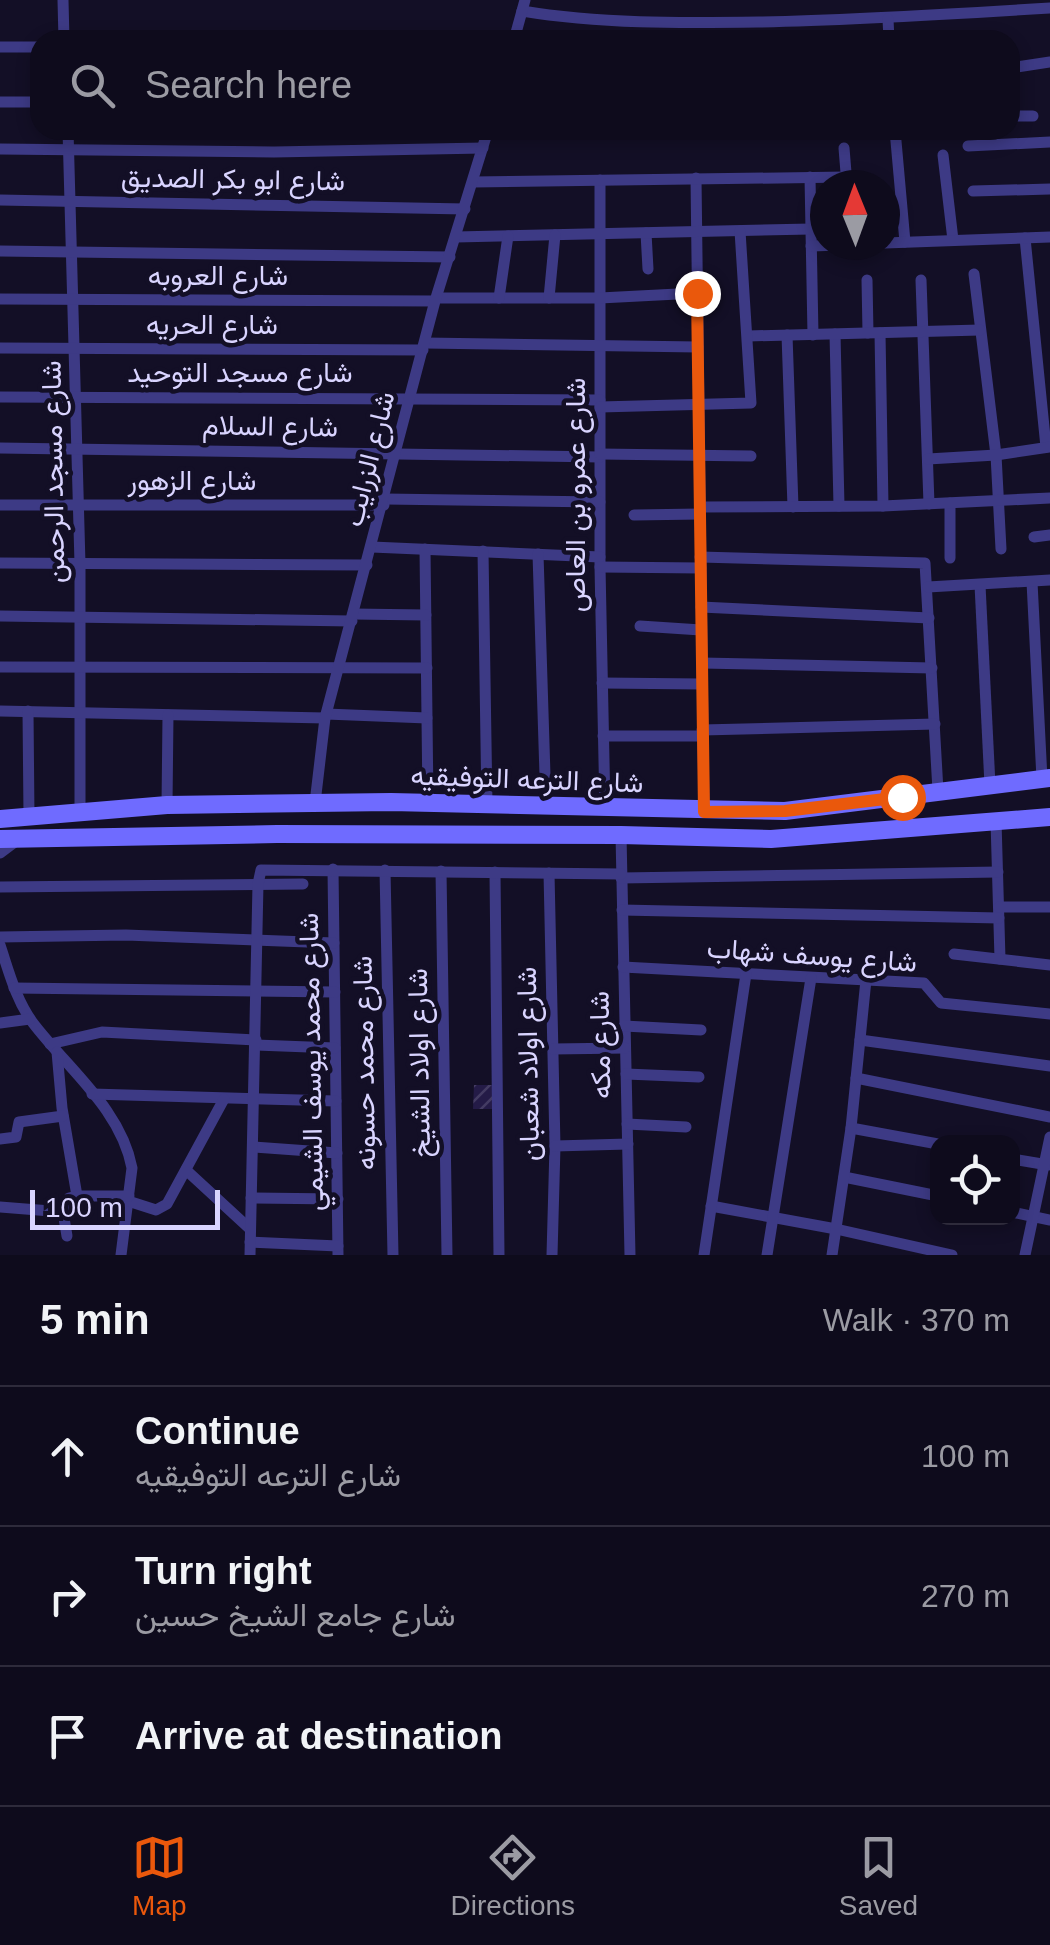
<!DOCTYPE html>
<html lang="en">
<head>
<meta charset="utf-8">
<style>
	:root { --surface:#0e0b1c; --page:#1c1929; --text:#f1f3f6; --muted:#9b9ba3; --line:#2e2b3b; --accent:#ea580c }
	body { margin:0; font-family:Helvetica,Vazirmatn,sans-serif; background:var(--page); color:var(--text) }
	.controls { position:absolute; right:30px; bottom:30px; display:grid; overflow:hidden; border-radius:20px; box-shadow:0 5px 15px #0003 }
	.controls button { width:90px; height:90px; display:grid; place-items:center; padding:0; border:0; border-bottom:2px solid var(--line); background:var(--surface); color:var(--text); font:50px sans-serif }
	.compass { position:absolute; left:810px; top:170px; width:90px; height:90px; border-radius:50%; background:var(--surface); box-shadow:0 5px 15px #0003; rotate:359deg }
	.scale { position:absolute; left:30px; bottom:25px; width:190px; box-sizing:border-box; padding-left:10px; border:5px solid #d9d4ff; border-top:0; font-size:28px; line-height:35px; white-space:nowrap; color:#d9d4ff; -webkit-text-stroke:8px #130f26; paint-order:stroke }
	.stop { position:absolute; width:30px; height:30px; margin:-22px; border:8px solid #ea580c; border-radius:50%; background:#fff }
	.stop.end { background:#ea580c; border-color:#fff; box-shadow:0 2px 10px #0008 }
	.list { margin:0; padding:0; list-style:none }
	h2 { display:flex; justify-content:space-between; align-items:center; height:130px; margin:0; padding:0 40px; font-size:42px }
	h2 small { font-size:32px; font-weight:400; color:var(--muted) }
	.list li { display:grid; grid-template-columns:65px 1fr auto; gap:30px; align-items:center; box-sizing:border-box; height:140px; padding:0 40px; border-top:2px solid var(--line) }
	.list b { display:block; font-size:38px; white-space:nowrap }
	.list p { margin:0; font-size:32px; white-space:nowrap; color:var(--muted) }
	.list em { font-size:32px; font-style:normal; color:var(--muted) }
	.icon { flex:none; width:55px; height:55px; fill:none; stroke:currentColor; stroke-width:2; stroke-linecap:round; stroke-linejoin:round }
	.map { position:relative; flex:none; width:1050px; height:1255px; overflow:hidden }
	.search { position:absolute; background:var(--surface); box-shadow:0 5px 15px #0003; left:30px; right:30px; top:30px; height:110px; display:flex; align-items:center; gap:25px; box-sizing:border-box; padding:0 35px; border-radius:30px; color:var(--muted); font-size:38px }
	.sheet { height:550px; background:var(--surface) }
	nav { display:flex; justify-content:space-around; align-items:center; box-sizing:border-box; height:140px; border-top:2px solid var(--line); background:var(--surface); font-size:28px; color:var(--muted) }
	nav a { display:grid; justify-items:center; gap:5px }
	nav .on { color:var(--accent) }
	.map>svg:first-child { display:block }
</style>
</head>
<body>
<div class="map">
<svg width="1050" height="1255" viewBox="0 0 1050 1255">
	<defs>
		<pattern id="building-hatch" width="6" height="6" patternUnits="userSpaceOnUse" patternTransform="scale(2.5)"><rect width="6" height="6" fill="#241b47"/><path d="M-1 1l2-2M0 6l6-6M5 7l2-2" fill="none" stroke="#433b63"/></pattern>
	</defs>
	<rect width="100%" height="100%" fill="#130f26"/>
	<!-- building -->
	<polygon fill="url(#building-hatch)" points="474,1085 497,1085 496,1109 473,1109"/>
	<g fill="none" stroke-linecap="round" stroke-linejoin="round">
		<!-- minor -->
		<g stroke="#3d3a85" stroke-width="11">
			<polyline points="63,0 64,40"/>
			<path d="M522,11C601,24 679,23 759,22C856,20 953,14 1050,8"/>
			<polyline points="888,19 889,40"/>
			<polyline points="514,40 525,0"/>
			<polyline points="0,47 40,47"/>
			<polyline points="1010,68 1050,62"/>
			<polyline points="0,102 40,102"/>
			<polyline points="1010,116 1033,116"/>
			<polyline points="68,130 80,564 80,813"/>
			<polyline points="895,130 905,242"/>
			<polyline points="968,146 1050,142"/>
			<polyline points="844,148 847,185"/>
			<polyline points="0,149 274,152 483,148"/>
			<polyline points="943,155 953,240"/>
			<polyline points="810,177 813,335"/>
			<polyline points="696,178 704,812"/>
			<polyline points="600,180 600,567 605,809"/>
			<polyline points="473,182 846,177"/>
			<polyline points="973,191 1050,189"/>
			<polyline points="0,200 465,209"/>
			<polyline points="646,233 648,269"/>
			<polyline points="456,237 811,229"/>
			<polyline points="1025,238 1046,447"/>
			<polyline points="885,243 1050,237"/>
			<polyline points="811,246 841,245"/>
			<polyline points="0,251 450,257"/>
			<polyline points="974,274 996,455 1001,549"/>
			<polyline points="867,280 868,333"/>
			<polyline points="921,280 929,504"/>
			<polyline points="437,298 600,298 697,293"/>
			<polyline points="499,298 508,236"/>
			<polyline points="549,298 555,235"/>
			<polyline points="0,299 435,301"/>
			<polyline points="880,333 883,506"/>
			<polyline points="835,334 839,506"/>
			<polyline points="787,335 793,507"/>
			<polyline points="748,336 980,330"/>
			<polyline points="425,343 698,347"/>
			<polyline points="0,348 423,350"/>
			<polyline points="0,397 600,400"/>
			<polyline points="600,407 751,403 740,231"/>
			<polyline points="0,448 600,457"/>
			<polyline points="600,454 751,456"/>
			<polyline points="928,459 996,455 1050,447"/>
			<polyline points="385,499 600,502"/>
			<polyline points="950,503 950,558"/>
			<polyline points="0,505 384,505"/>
			<polyline points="700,507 883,506 1050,498"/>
			<polyline points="634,515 700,514"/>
			<polyline points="1034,537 1050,535"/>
			<polyline points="372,547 600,557"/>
			<polyline points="425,549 428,803"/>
			<polyline points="483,551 487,805"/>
			<polyline points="538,554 546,807"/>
			<polyline points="700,557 925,563 938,791"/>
			<polyline points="0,563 367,565"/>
			<polyline points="600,567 701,568"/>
			<polyline points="1032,582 1042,779"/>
			<polyline points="980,585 990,785"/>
			<polyline points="928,587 1050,580"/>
			<polyline points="701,607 929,618"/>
			<polyline points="353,614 426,615"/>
			<polyline points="0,616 352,621"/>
			<polyline points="640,626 701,630"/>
			<polyline points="702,663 932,668"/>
			<polyline points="0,667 427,668"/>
			<polyline points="602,683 702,684"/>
			<polyline points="0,711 325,718"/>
			<polyline points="28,711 29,816"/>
			<polyline points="326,714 427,718"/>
			<polyline points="702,730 935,724"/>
			<polyline points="603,736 703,736"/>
			<polyline points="315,803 325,718 435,301 488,130"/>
			<polyline points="167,805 168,715"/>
			<polyline points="996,821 1000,959"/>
			<polyline points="621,835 630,1255"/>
			<polyline points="0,853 20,838"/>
			<polyline points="333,869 338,1255"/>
			<polyline points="385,870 393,1255"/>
			<polyline points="441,871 447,1255"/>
			<polyline points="495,872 499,1255"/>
			<polyline points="549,873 555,1146 552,1255"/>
			<polyline points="621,878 998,872"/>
			<polyline points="0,887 303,884"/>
			<polyline points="999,907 1050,907"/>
			<polyline points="622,910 999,918"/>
			<polyline points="0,937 126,935 334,943"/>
			<path d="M0,945C9,972 16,1000 33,1023C68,1069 121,1109 132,1168L121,1255"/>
			<polyline points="954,954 1050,965"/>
			<polyline points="623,967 924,983 941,1003 1050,1014"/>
			<polyline points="14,988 335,992"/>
			<polyline points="0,1023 30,1019"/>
			<polyline points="624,1026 701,1030"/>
			<polyline points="860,1040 1050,1066"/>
			<polyline points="50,1044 102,1032 256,1040"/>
			<polyline points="256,1045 335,1048"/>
			<polyline points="553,1049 625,1048"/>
			<polyline points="57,1052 62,1108 77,1196"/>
			<polyline points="626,1074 699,1077"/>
			<polyline points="856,1078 1050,1117"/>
			<polyline points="92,1094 336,1101"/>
			<polyline points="627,1124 686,1127"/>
			<polyline points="851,1128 938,1144"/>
			<polyline points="0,1139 16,1137 19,1122 63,1116"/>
			<polyline points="555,1146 628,1144"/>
			<polyline points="253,1147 337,1153"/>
			<polyline points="1012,1159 1048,1165"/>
			<polyline points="186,1170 250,1229"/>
			<polyline points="844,1177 938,1196"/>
			<polyline points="251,1198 338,1199"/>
			<polyline points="128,1201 156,1210 167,1204 224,1099"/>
			<polyline points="711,1206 836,1229 952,1255"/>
			<polyline points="0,1207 63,1212 69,1198 77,1196 129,1196"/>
			<polyline points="63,1212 67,1236"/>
			<polyline points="1012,1212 1050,1220"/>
			<polyline points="250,1242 338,1246"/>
			<polyline points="250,1255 258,884 261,870 621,874"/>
			<polyline points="704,1255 746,974"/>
			<polyline points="767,1255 811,978"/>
			<polyline points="832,1255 851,1128 866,980"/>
			<polyline points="1025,1255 1050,1137"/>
		</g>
		<!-- secondary -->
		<g stroke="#6f6bff" stroke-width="18">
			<polyline points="0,819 167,805 391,802 785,811 1050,778"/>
			<polyline points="0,839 277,834 621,835 771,839 1050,817"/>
		</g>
	</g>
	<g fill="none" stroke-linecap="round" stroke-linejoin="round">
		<!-- route -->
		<polyline stroke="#ea580c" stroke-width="12" points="697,293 704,812 785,811 902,797"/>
	</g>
	<g text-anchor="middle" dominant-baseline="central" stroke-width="9" stroke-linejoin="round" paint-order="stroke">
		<!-- street labels -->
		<g font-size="28" fill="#d9d4ff" stroke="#130f26">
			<text transform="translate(233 179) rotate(1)">شارع ابو بكر الصديق</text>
			<text x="218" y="275">شارع العروبه</text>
			<text x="212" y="324">شارع الحريه</text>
			<text x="240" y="372">شارع مسجد التوحيد</text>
			<text transform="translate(270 426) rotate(1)">شارع السلام</text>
			<text transform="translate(369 459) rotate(-76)">شارع الزرايب</text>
			<text transform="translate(53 472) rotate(-91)">شارع مسجد الرحمن</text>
			<text x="192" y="480">شارع الزهور</text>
			<text transform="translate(575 495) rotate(-90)">شارع عمرو بن العاص</text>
			<text transform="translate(527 779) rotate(2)">شارع الترعه التوفيقيه</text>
			<text transform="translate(812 955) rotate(4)">شارع يوسف شهاب</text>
			<text transform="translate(600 1045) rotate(-91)">شارع مكه</text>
			<text transform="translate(311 1062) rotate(-91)">شارع محمد يوسف الشيمي</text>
			<text transform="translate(364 1063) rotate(-91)">شارع محمد حسونه</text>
			<text transform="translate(419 1063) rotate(-91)">شارع اولاد الشيخ</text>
			<text transform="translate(528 1064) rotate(-91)">شارع اولاد شعبان</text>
		</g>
	</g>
</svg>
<div class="controls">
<button><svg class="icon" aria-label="locate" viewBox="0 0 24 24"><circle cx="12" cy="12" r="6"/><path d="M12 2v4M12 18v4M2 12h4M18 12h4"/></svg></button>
</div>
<svg class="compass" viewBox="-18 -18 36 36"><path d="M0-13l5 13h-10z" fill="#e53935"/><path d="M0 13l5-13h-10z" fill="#9b9ba3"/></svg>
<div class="scale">100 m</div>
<div class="stop" style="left:902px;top:797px"></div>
<div class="stop end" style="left:697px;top:293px"></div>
<div class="search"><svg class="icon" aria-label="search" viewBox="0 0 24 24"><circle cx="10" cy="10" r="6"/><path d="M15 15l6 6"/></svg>Search here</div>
</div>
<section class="sheet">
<h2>5 min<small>Walk · 370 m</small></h2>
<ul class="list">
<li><svg class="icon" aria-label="ahead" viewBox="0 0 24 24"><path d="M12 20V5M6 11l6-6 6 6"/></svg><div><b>Continue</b><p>شارع الترعه التوفيقيه</p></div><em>100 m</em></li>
<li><svg class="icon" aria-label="right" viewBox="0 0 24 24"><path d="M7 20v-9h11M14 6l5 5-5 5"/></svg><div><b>Turn right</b><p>شارع جامع الشيخ حسين</p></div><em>270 m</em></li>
<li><svg class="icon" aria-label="arrive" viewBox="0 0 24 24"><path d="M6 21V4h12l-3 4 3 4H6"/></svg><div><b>Arrive at destination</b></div></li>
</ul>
</section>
<nav>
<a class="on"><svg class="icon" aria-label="map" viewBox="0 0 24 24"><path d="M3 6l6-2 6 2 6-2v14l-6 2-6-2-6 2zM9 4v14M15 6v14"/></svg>Map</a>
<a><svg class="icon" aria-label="directions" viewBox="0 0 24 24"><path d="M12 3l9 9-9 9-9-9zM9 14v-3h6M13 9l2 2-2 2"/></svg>Directions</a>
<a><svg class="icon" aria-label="saved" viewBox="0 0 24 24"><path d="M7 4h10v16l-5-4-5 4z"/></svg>Saved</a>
</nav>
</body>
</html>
